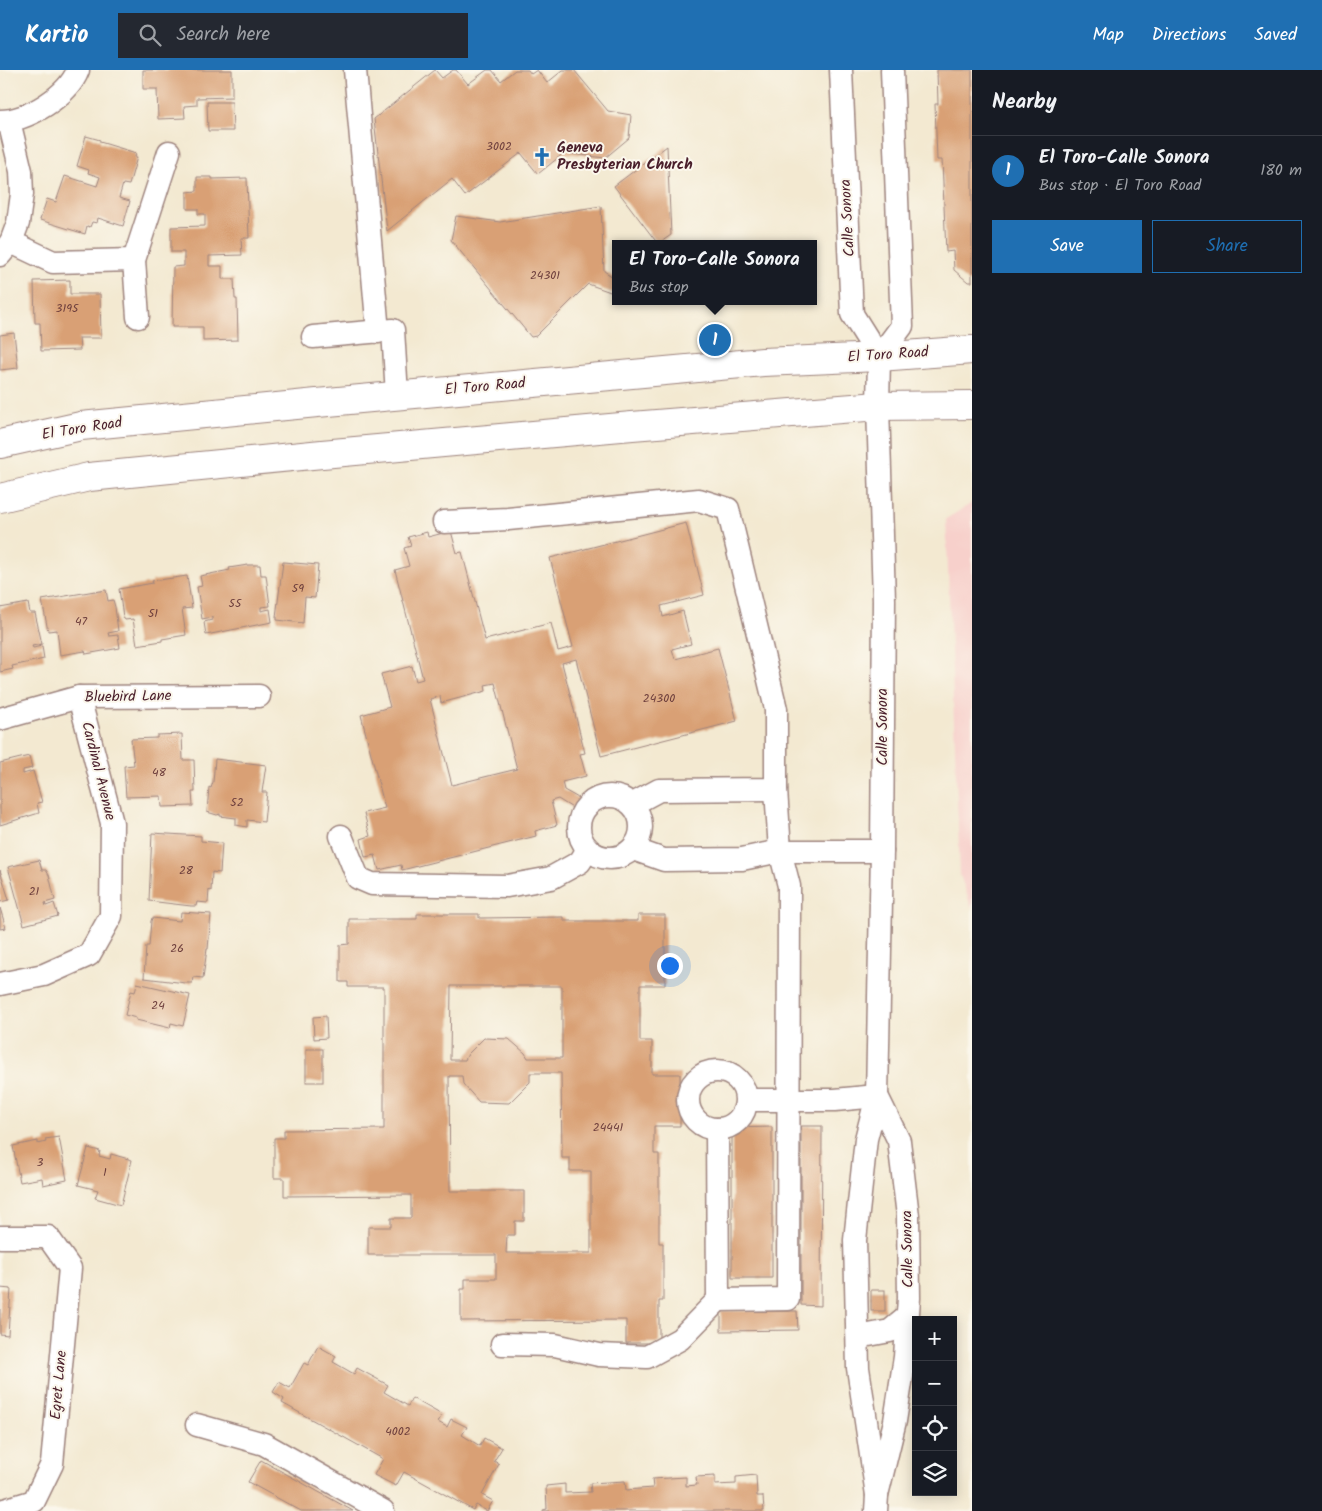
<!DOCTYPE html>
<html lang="en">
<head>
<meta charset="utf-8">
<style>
	:root { --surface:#171b24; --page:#242831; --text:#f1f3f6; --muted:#9ea1a6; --line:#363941; --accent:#1f6fb2 }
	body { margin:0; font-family:Kalam,sans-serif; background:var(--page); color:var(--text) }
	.controls { position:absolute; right:15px; bottom:15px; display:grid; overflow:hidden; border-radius:0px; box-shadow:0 2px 12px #0003 }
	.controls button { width:45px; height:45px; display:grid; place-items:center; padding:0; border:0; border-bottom:1px solid var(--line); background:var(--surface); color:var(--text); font:25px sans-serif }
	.you { position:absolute; left:669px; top:895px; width:18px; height:18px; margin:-12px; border:4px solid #fff; border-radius:50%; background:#1a73e8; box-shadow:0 0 0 8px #1a73e833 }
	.badge { display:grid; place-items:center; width:32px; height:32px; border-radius:50%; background:var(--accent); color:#fff; font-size:16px; font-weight:700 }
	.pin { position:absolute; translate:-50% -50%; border:2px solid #fff; box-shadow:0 1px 5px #0006 }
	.popup { position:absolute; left:612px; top:170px; width:205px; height:65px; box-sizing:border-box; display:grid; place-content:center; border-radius:0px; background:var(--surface); filter:drop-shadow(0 1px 4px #0005); font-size:16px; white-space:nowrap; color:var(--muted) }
	.popup b { font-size:19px; color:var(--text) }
	.popup::after { content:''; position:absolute; left:50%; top:100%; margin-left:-10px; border:10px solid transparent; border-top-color:var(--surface) }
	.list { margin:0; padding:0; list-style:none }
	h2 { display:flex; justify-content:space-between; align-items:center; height:65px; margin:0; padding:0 20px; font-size:21px }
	h2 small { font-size:16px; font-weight:400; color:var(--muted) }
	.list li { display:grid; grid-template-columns:32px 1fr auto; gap:15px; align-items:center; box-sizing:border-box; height:70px; padding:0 20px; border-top:1px solid var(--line) }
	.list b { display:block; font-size:19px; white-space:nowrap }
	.list p { margin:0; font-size:16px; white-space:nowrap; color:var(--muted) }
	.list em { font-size:16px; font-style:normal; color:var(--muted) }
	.actions { display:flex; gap:10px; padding:15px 20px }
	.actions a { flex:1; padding:11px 0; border:1px solid var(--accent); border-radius:0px; text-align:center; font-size:18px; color:var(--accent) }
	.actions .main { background:var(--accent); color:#fff }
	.icon { flex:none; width:28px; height:28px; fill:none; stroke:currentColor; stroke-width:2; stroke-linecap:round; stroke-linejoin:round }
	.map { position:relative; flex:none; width:972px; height:1441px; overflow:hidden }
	header { display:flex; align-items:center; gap:30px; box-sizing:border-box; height:70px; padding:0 25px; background:var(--accent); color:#fff }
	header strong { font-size:24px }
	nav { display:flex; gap:28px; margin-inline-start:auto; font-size:18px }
	.search { width:350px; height:45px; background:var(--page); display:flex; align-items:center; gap:12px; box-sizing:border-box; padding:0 18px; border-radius:0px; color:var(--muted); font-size:19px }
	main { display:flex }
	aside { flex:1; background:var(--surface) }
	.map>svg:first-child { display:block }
</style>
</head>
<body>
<header>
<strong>Kartio</strong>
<div class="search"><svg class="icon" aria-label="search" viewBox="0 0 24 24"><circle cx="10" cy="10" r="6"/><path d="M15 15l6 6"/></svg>Search here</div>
<nav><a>Map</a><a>Directions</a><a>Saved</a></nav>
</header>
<main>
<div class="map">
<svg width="972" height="1441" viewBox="0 0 972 1441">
	<rect width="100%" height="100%" fill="#fbf7ec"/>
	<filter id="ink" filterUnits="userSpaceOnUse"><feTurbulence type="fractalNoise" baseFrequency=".02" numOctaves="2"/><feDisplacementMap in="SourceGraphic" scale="10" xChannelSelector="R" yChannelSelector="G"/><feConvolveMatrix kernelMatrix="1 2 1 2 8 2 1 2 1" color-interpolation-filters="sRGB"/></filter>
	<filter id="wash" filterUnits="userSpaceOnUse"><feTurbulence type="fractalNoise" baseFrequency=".0096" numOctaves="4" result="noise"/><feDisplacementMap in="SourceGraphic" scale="20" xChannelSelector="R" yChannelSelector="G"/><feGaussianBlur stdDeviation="1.12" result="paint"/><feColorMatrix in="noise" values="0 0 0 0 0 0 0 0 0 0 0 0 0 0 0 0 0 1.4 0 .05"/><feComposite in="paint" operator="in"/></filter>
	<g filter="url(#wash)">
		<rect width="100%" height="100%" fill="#f3e9d1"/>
		<!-- built -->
		<polygon fill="#f7d0cb" points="972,433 972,839 960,805 946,449"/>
		<g id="blocks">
			<!-- building -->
			<g fill="#d9a074" fill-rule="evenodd">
				<polygon points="143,0 232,0 232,27 197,28 197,35 184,36 185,48 158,49 157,19 143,19"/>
				<polygon points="435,0 442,8 453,0 456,0 468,14 487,0 492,0 501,11 515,0 528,0 531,4 537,0 547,13 563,0 574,0 608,41 631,45 629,68 605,88 564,83 538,104 521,83 465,126 452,109 387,161 374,49"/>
				<polygon points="937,0 972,0 972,212 968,212 954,200 953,181 946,182 942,90 937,90 935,34 938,34"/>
				<polygon points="207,32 232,32 233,61 208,61"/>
				<polygon points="86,66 100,70 100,72 136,83 135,87 137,87 129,115 123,114 119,128 130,131 123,156 98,148 97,153 92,152 90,157 87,156 85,164 40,150 47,129 56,132 65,106 97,116 100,107 88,103 89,100 77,96"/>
				<polygon points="667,76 671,165 658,174 614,116"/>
				<polygon points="197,107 212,107 212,109 247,108 249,168 241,168 242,185 209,186 209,196 222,196 222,209 234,209 235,229 237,229 238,270 203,271 203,257 172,257 173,197 184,196 184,182 171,182 171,157 205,156 205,144 198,144 198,139 187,139 187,122 197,121"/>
				<polygon points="601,136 604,201 616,209 616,224 588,214 536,266 531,267 451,170 456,146 500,152"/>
				<polygon points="70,210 70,224 100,224 101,268 79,268 80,280 41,281 40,253 35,253 34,211"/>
				<polygon points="14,263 18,298 0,300 0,265"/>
				<path d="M686,453L704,525L661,536L663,547L683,541L691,574L672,579L675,589L718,578L737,651L601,686L576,589L562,593L585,683L580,684L586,706L562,712L564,720L580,729L574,739L558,729L551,731L557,755L535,761L536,766L402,800L401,795L379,800L375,785L365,787L361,769L370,766L364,743L385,738L361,645L390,637L381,604L412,596L416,611L423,609L395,500L409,496L404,478L411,476L408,467L427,462L428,467L451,461L457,483L462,482L485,570L551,553L558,581L573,577L550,488ZM495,613L517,699L452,715L430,629L440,626L441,633L486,621L485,615Z"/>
				<polygon points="283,492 318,495 315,528 305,527 303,553 277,550 277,547 276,547"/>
				<polygon points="248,495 260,495 261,505 266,505 270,536 261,537 261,541 270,539 272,552 206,565 204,552 212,550 212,547 202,549 197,517 202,516 200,506 230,500 229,498"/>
				<polygon points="187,506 192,538 182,539 186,565 162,569 162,571 137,575 133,549 125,550 123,547 119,519 153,513 152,511"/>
				<polygon points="106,520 108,531 113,530 115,537 118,561 108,563 109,566 118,565 120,578 86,584 85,581 60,585 57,560 48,561 42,530 95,521 95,522"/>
				<polygon points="28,533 30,543 35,543 42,574 32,576 33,578 42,576 44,589 12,596 13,599 0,602 0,538"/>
				<polygon points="182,664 183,690 194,690 195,722 192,722 193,736 162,737 161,726 126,727 124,696 134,695 131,669 157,668 157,665"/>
				<polygon points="29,686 32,698 23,700 23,704 33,701 42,732 37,733 39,743 0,755 0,693"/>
				<polygon points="215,689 266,695 262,722 267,722 264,752 247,750 247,757 236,755 236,748 220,746 220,744 217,745 207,742 209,717 211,718 213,712"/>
				<polygon points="152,763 201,766 201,771 222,773 220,803 212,802 211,821 209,820 208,833 197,832 196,836 191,836 149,831"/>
				<polygon points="39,790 42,800 46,800 49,805 55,830 45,833 46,836 54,833 58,846 24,855 8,797"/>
				<polygon points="0,800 9,830 0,832"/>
				<polygon points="0,838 6,858 0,859"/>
				<polygon points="181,842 211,844 208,879 207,879 203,908 193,907 192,913 186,913 144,908 146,876 149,876 151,851 152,848 180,851"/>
				<path d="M417,844H479V848L564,847V851H638V845H665V915H640V971H652V1004H680V1056H654V1084H659V1173H663V1231H659V1273H626V1250L461,1251V1219H465V1209H496V1185H368V1157H391V1148H411V1125L284,1126V1108H274V1068H284V1060L384,1059V917H348V912H340V875L349,874V849H417ZM451,916H562V988H528L525,983L509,969L484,968L468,984L465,990H450ZM530,1003H561L562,1088H570V1101H591V1183H506L507,1165H515V1151H524V1121H450L449,1006H462L463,1014L479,1032L509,1033L530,1012Z"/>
				<polygon points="137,913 190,925 183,956 171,953 170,958 136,950 136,948 125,945 131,921 135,922"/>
				<polygon points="326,946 327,968 314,969 313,947"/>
				<rect x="306" y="979" width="17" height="33"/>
				<polygon points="801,1056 822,1056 821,1236 801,1235"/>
				<polygon points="772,1057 772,1208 732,1208 732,1058"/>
				<polygon points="59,1067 67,1110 43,1115 42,1108 20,1112 13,1076 38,1071 38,1074 46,1072 45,1069"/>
				<polygon points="88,1078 100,1081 99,1086 110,1089 111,1084 132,1090 121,1135 95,1128 98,1120 78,1115"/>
				<polygon points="0,1218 11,1219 8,1265 0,1264"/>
				<rect x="871" y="1220" width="14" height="21"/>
				<polygon points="721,1241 797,1241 798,1260 721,1261"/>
				<polygon points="318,1276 336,1286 333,1292 354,1304 357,1298 388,1315 384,1322 408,1336 412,1328 442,1345 438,1352 447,1357 451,1349 467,1357 462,1365 480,1376 484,1368 502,1378 494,1391 499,1394 482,1425 493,1431 487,1441 476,1435 473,1440 404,1402 396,1416 374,1405 383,1389 282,1333 284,1329 273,1322 279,1312 290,1318 304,1293 308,1295"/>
				<polygon points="261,1390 353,1441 301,1441 248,1412"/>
				<polygon points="756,1405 757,1426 763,1426 764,1441 543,1441 543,1440 547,1439 546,1416 565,1414 565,1423 591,1422 590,1413 625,1411 626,1420 653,1418 652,1409 686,1407 686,1416 697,1415 696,1407 715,1406 715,1415 736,1414 736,1407"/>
			</g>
		</g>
	</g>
	<g filter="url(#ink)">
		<use href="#blocks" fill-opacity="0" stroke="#9e847e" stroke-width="1"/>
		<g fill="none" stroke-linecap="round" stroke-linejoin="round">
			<!-- minor casing -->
			<g stroke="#9e847e" stroke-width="25">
				<g id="minor">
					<polyline points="355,0 378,262"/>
					<polyline points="841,0 852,244 879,287"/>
					<path d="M0,51C27,51 68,26 78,0"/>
					<polyline points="11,172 53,192 134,190"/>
					<polyline points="0,185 11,172 18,153 22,124 21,101 9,51"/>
					<polyline points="138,247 134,190 169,82"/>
					<polyline points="313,267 393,260 397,325"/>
					<polyline points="444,452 508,449 699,430 728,439 776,639 776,719 659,720 633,734"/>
					<polyline points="0,649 79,627 259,626"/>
					<circle cx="610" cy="757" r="31"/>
					<polyline points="341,766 358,808 372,814 507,816 551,808 580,792 588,779"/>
					<polyline points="633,779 664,790 742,789 780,781 882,781"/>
					<polyline points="0,914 44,905 89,885 111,846 112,753 79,627"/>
					<circle cx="717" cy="1030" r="29"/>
					<polyline points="747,1030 835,1030 877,1026"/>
					<polyline points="717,1059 718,1230 788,1229 789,816 780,781 776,719"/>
					<polyline points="0,1167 48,1167 70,1198 52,1394 34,1431 1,1441"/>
					<polyline points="858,1267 890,1261 907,1247"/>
					<polyline points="502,1274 555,1275 599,1285 647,1287 680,1269 718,1230"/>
					<polyline points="197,1355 264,1374 383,1441"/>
					<polyline points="877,1425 858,1298 855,1170 866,1069 877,1026 882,781 884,530 878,336 879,287 902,256 892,0"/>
					<polyline points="876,1441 877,1425 895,1351 905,1287 909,1228 908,1146 899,1071 877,1026"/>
				</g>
			</g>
			<!-- major casing -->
			<g stroke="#9e847e" stroke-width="30">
				<g id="major">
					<polyline points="0,374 81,356 317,333 763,292 879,287 972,280"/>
					<polyline points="0,428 89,407 322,384 632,356 878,336 972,335"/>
				</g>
			</g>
			<!-- minor -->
			<use href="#minor" stroke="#fff" stroke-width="22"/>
			<!-- major -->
			<use href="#major" stroke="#fff" stroke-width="28"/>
		</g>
	</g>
	<!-- icons -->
	<defs>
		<g id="church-bare" transform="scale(1.5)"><path d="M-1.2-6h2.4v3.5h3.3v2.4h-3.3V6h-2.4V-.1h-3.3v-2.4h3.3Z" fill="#1f6fb2" stroke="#fbf7ec" stroke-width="2.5" paint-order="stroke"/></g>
	</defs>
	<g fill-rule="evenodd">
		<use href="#church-bare" x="542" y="87"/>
	</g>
	<g text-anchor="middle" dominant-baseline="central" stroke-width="4" stroke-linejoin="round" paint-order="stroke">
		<!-- number labels -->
		<g font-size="12" fill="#6e3f3d">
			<text x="499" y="76">3002</text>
			<text x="545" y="205">24301</text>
			<text x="67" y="238">3195</text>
			<text x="298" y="518">59</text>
			<text x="235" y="533">55</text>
			<text x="153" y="543">51</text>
			<text x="81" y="551">47</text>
			<text x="659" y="628">24300</text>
			<text x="159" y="702">48</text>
			<text x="237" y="732">52</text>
			<text x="186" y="800">28</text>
			<text x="34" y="821">21</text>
			<text x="177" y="878">26</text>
			<text x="158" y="935">24</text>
			<text x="608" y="1057">24441</text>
			<text x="40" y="1092">3</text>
			<text x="105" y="1102">1</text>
			<text x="398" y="1361">4002</text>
		</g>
		<!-- poi labels -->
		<g font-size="15" font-weight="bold" fill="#4a1f2b" stroke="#fbf7ec" text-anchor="start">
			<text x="557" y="78">Geneva<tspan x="557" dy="17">Presbyterian Church</tspan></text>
		</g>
		<!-- street labels -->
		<g font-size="15" fill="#4a1f2b" stroke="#fbf7ec">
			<text transform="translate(848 148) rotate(-93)">Calle Sonora</text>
			<text transform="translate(888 285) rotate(-4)">El Toro Road</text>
			<text transform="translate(485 317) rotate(-5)">El Toro Road</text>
			<text transform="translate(82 359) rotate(-9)">El Toro Road</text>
			<text transform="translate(128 627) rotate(-1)">Bluebird Lane</text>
			<text transform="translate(883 657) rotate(-90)">Calle Sonora</text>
			<text transform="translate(98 701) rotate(76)">Cardinal Avenue</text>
			<text transform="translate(908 1179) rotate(-91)">Calle Sonora</text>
			<text transform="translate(59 1315) rotate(-85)">Egret Lane</text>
		</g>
	</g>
</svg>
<div class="controls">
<button>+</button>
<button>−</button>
<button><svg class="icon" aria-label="locate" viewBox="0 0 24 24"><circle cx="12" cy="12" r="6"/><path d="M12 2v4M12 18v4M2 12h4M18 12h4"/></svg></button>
<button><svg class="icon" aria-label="layers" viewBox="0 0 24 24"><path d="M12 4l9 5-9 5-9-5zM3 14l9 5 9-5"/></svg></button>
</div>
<div class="you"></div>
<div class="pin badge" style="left:715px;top:270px">1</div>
<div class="popup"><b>El Toro-Calle Sonora</b>Bus stop</div>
</div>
<aside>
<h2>Nearby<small></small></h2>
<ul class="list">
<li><span class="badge">1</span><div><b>El Toro-Calle Sonora</b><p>Bus stop · El Toro Road</p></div><em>180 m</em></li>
</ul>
<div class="actions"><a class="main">Save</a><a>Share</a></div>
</aside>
</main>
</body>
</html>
